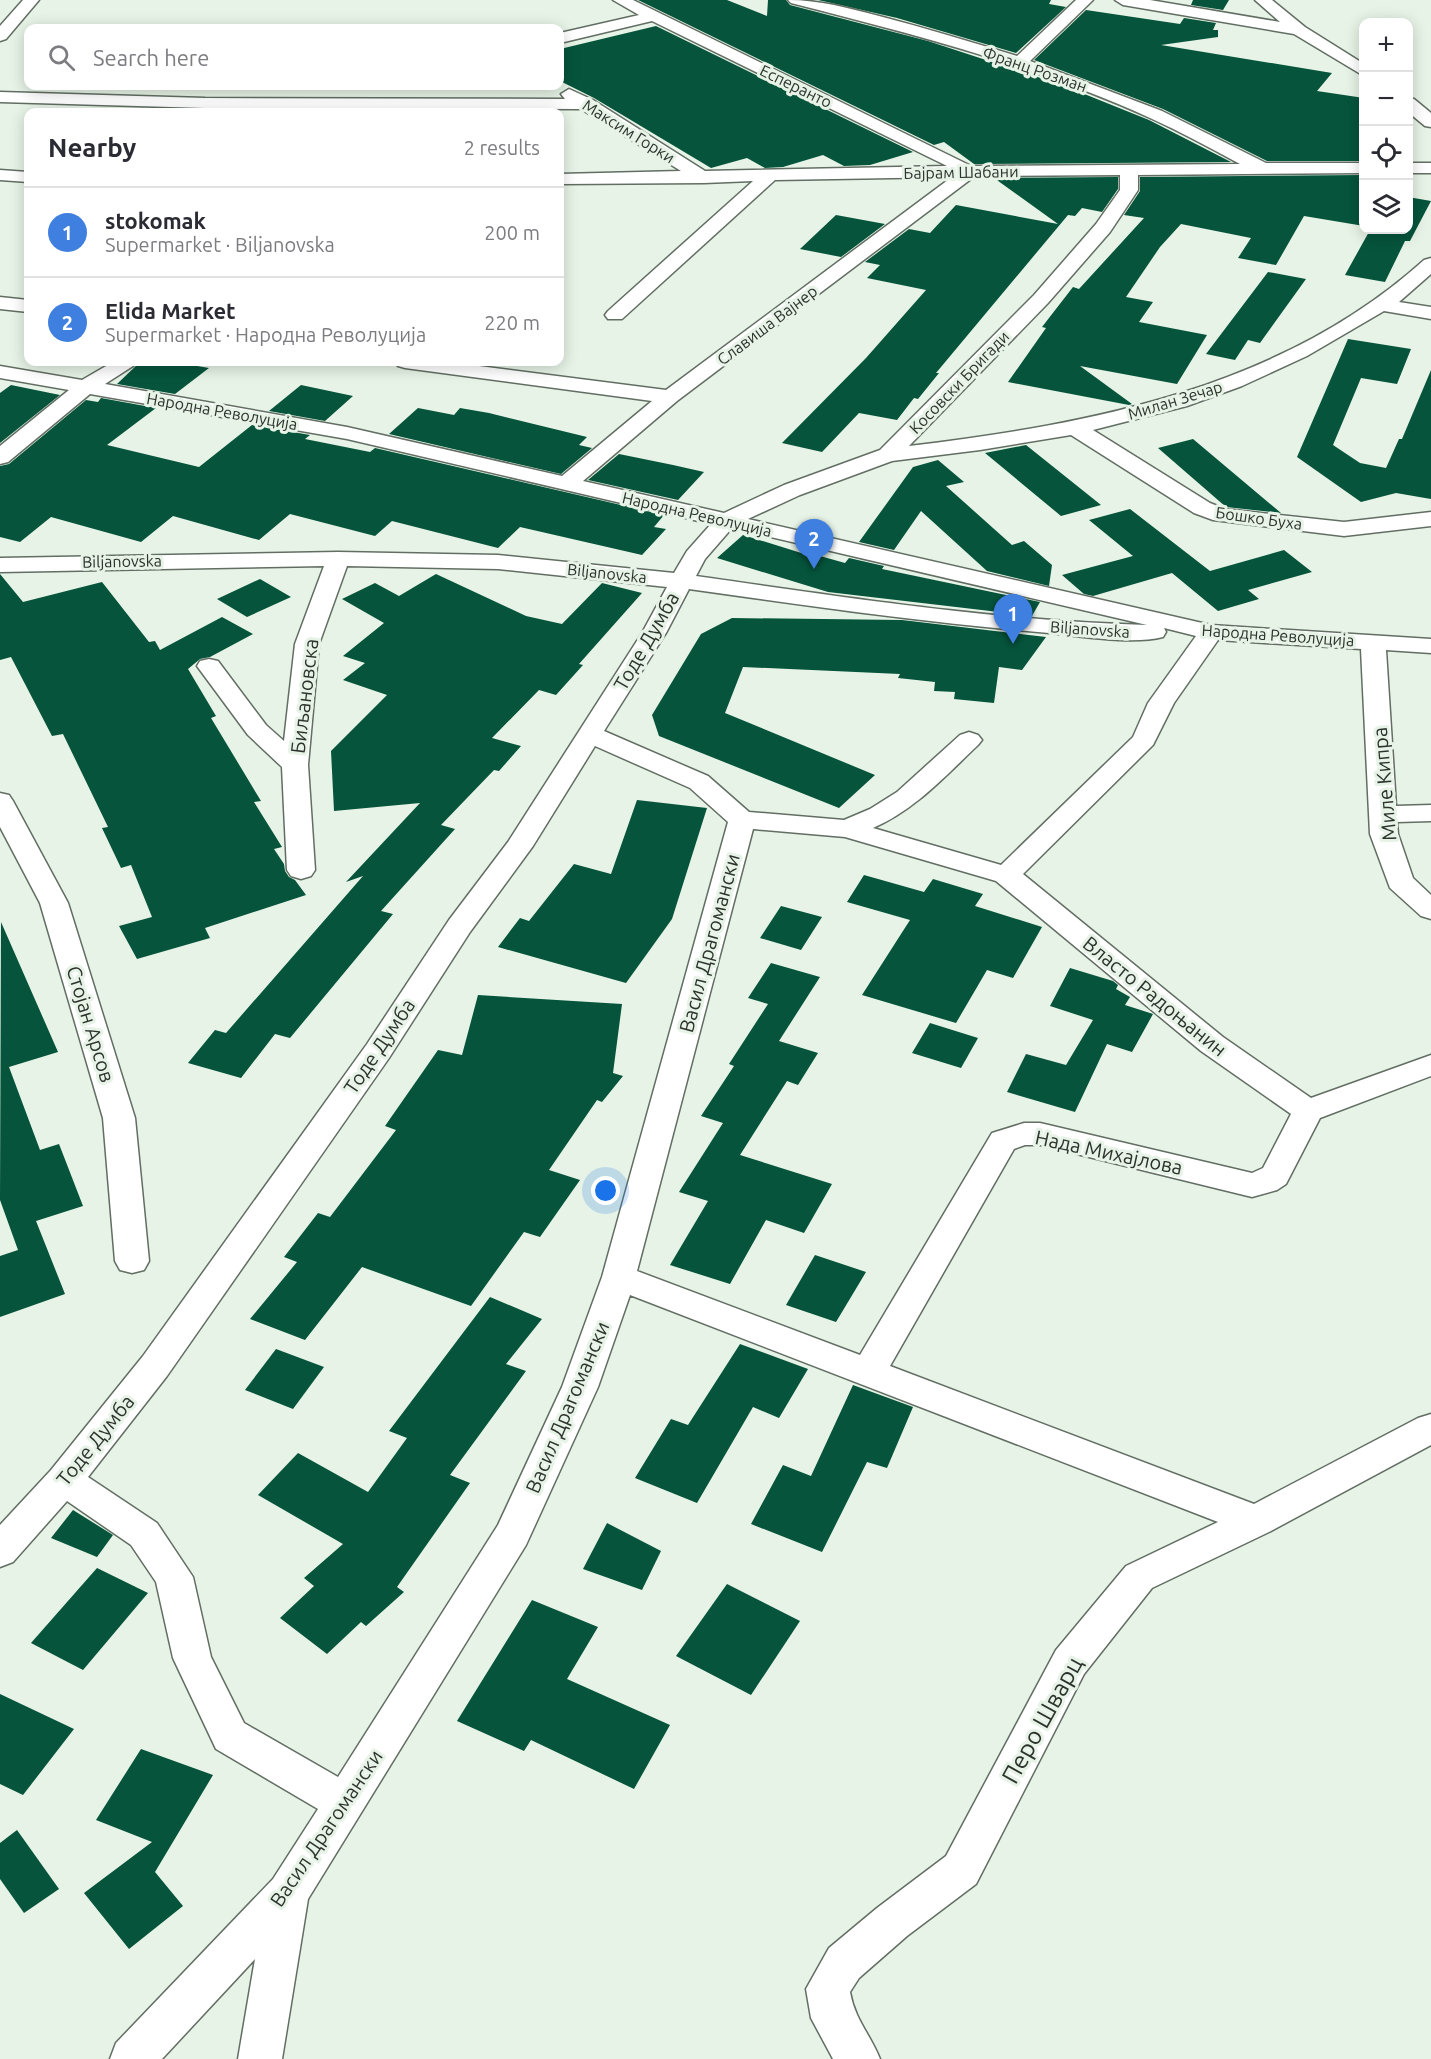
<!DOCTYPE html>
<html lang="en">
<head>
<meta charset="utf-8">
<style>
	:root { --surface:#fff; --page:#f2f2f3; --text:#2b2b33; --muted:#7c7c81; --line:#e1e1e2; --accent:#1a73e8 }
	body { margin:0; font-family:Ubuntu,sans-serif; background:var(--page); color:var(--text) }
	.controls { position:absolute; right:18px; top:18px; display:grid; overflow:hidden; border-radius:12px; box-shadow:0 3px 15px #0003 }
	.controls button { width:54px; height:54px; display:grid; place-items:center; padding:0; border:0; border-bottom:2px solid var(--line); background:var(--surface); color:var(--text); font:30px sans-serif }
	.you { position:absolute; left:606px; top:1191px; width:21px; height:21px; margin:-15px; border:4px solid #fff; border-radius:50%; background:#1a73e8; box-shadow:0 0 0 9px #1a73e833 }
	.badge { display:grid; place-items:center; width:39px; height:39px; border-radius:50%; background:var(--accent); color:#fff; font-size:20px; font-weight:700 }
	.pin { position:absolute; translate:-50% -50px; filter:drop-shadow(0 2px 3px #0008) }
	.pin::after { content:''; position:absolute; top:32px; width:21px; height:18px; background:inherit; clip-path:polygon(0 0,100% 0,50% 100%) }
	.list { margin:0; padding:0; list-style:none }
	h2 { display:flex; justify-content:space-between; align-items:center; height:78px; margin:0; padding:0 24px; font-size:26px }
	h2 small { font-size:20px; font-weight:400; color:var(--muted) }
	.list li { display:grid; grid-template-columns:39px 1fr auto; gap:18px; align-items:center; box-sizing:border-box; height:90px; padding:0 24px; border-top:2px solid var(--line) }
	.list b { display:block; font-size:22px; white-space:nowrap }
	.list p { margin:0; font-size:20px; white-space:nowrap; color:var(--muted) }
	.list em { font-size:20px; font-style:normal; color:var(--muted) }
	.icon { flex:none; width:33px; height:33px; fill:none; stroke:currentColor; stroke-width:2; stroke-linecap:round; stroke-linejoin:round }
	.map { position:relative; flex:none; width:1431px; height:2059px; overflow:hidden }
	.search { position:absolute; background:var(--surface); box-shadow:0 3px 15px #0003; left:24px; top:24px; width:540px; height:66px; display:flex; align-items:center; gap:15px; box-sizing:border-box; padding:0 21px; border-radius:12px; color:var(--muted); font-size:22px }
	.panel { position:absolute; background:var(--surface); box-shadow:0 3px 15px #0003; left:24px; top:108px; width:540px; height:258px; border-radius:12px }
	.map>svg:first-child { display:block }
</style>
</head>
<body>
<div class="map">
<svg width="1431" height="2059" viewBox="0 0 1431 2059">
	<rect width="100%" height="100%" fill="#e6f3e6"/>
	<!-- building -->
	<g fill="#05543b">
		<polygon points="638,0 727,0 767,16 768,0 786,0 790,5 928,41 1062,85 1149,120 1231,162 974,164 944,142 934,145"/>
		<polygon points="818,0 1051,0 1049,4 1066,7 1016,53 897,18"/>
		<polygon points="1193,0 1229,0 1223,10 1191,5"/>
		<polygon points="1086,10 1180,24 1184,18 1216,23 1213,30 1218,30 1218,37 1161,45 1332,73 1317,91 1364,98 1364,161 1267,161 1163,109 1034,60"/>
		<polygon points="656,26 913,152 870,165 844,166 823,155 783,167 765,168 747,158 711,168 594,98 560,81 560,49"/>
		<polygon points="1364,175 1364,226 1304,216 1276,265 1238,258 1251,238 1181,224 1160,247 1126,297 1153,302 1139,322 1207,335 1177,384 1080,366 1132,404 1129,405 1008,382 1046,328 1042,327 1073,287 1079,289 1144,218 1124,215 1140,191 1140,177"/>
		<polygon points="1118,177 1118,189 1102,212 1082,208 1075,216 1068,215 936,373 939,373 918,399 914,398 897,420 859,413 822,452 782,443 866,358 926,290 867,278 880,265 865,262 909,229 930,233 956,205 1058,224 994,178"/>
		<polygon points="1408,197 1431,201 1410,241 1405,241 1385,282 1345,275 1370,230 1408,230"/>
		<polygon points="836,215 885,224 841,257 800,249"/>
		<polygon points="1268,272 1306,279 1260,343 1248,340 1235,360 1206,354"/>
		<polygon points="1348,339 1411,349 1397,384 1361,378 1333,445 1360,463 1386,468 1399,439 1402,439 1431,370 1431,499 1396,493 1361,502 1297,457"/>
		<polygon points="140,362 174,362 209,368 175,394 117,384"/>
		<polygon points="11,385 60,395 0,443 0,393"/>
		<polygon points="301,385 353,396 325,421 269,411"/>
		<polygon points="101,398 156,408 107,445 199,467 252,425 310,435 305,439 370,452 375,448 664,515 654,527 666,529 642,555 520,527 498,548 392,521 375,536 290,514 259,540 173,516 141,542 51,517 20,542 0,537 0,466 9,464 86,400 98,402"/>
		<polygon points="418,408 454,415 460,408 489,413 587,437 579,445 592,448 561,474 389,434"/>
		<polygon points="1193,439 1281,513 1226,507 1158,448"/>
		<polygon points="1026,445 1101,505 1061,516 985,453"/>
		<polygon points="619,454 673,465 704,472 678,500 588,480"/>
		<polygon points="938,460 964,482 946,486 1012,545 1024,541 1052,565 1049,586 987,571 921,511 894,550 859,542 913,467"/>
		<polygon points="1130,509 1210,571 1284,550 1312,572 1248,590 1259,599 1218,611 1172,573 1093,596 1084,594 1062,575 1133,556 1089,520"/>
		<polygon points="743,535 811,556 813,554 845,563 849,558 884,566 882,569 1040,602 1032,616 828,592 717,558"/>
		<polygon points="0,574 23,602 102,582 149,642 155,641 160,650 222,617 253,634 210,657 200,659 188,669 216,716 211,718 261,801 254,802 282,847 274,849 284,864 285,871 289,877 295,880 306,895 205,928 210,938 137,959 119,926 152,917 131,865 121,868 102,828 108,827 63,734 52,736 11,657 0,660"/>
		<polygon points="436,574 526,616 562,624 602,583 642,593 579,664 583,665 556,695 539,690 492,738 521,746 499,771 494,770 441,825 455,829 381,911 393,914 290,1038 275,1034 241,1078 188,1063 215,1030 226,1033 363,876 346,882 420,803 334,811 331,751 387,695 343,680 365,663 343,656 384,623 342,599 375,583 399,596"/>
		<polygon points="260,579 291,597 247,617 217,599"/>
		<polygon points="732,618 902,620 1046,637 1022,670 999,667 994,703 954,699 955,692 934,691 935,682 898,678 900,674 743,667 725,713 875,775 839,808 659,736 652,715 701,634"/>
		<polygon points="637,800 707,808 672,919 626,983 498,947 520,918 529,921 574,864 611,874"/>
		<polygon points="864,875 924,892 933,879 983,894 975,906 1042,927 1013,978 987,970 956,1023 862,995 910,920 847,902"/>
		<polygon points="781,906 822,917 801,950 760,938"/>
		<polygon points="1,922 58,1052 9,1067 40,1150 59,1144 83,1206 36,1221 65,1294 0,1317 0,1256 18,1250 0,1200"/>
		<polygon points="771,963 820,977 779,1041 818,1053 798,1085 787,1081 740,1155 832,1184 804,1233 766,1220 730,1284 670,1265 708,1201 679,1192 723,1123 701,1116 734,1066 729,1064 768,1004 748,998"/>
		<polygon points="1070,968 1113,981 1118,985 1116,989 1130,997 1125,1005 1153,1014 1132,1052 1107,1044 1075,1112 1007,1092 1026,1054 1066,1065 1093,1020 1050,1006"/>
		<polygon points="478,995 622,1004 613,1073 623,1076 602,1102 597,1100 549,1170 580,1180 540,1237 524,1232 471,1306 362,1267 305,1340 250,1319 297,1262 284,1257 318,1213 330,1217 396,1130 385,1126 438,1050 462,1055"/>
		<polygon points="930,1023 978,1038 961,1068 912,1053"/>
		<polygon points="815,1255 866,1272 836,1322 786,1305"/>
		<polygon points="490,1297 542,1319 506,1364 526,1371 450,1475 470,1483 397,1587 404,1592 366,1626 361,1622 327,1654 280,1618 314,1586 304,1578 343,1544 258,1495 298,1453 368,1492 407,1438 389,1431"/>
		<polygon points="740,1344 808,1369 779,1418 753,1407 697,1503 635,1478 671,1419 688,1425"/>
		<polygon points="276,1349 324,1367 293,1409 245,1390"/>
		<polygon points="853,1385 913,1407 887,1468 867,1462 822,1552 751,1524 783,1465 811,1476"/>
		<polygon points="73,1510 113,1535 97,1557 51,1538"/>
		<polygon points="607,1523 661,1551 642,1590 583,1569"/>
		<polygon points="97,1568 148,1593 83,1670 31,1643"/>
		<polygon points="727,1584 800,1621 751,1695 676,1656"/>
		<polygon points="532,1600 598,1627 567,1679 670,1725 634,1789 531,1740 524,1751 457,1721"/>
		<polygon points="0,1694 74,1729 23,1795 0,1784"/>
		<polygon points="141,1749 213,1775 155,1872 183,1906 129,1949 84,1893 152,1842 96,1820"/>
		<polygon points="17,1830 59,1889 24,1913 0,1879 0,1843"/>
	</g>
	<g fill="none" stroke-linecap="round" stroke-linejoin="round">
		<!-- minor casing -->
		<g stroke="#626e63" stroke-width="3">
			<g id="minor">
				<polygon points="23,0 39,0 6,39 0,41 0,26"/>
				<path d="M613,0H633L971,166L1240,164C1210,148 1181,132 1150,118C1036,66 913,34 791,3L788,0C820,0 848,8 879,16C925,28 971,42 1017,56L1076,0H1093L1030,61L1162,111L1266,163H1364V173L1138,175V190L1110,232L1048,303L909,446C1092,424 1282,388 1424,260L1431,258V274L1399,302L1431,307V319L1384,311L1307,356L1242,386L1187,406L1093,430L1210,503L1225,509L1344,522L1431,512V526L1344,536L1213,520L1194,513L1071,435L980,450L892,461L800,495L748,519L1211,625L1431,639V653L1386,650L1396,806L1431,805V821L1397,822L1398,834L1413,878L1431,895V919L1421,916L1390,888L1370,834L1361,649L1218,640L1174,703L1153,745L1023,874L1223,1037L1311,1098L1431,1055V1076L1320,1118L1286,1184L1277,1190L1252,1197L1040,1145H1025L1014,1149L890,1366L1254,1504L1418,1418L1431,1414V1445L1269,1532L1152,1588L1084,1674L976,1884L907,1936L859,1978L850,1992C855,2020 870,2034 880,2059H833L811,2018L806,1989L829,1948L877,1908L946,1856L1056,1650L1126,1566L1218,1522L630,1295L598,1387L526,1545L308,1899L282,2059H238L255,1959L162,2059H110L116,2043L273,1879L318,1809L216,1749L173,1658L156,1582L131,1545L67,1501L13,1562L0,1567V1525L51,1470L143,1356L367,1044L449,920L508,842L642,633L667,587L498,569L347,566L319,644L308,765L315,870L311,876L301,879L291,876L287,870L282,767L248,735L197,666L200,661L209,659L218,661L266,725L284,741L295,644L324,566L0,572V558L338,552L498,555L674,573L687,551L711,524L347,439L90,394L8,462L0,464V446L69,390L0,378V366L82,380L113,362H136L133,366L105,384L347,427L562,476L652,401L405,368L398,366L395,362H448L666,390L952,177L775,180L622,319H608L605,315L608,311L753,181L704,183L560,184V174L681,171L581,109L205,108L0,102V92L205,98L565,99L561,94L569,89L593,100L705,171L947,166L652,21L560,43V33L639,15ZM1120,175V190L1096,224L1034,295L880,450L784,485L724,513L583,481L677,401L975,176ZM732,528L1147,625C996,621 845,597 696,576L705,559ZM689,589C809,606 928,623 1049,633C1081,636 1132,645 1163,637L1166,632L1164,628L1196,636L1148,703L1133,737L1001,865L873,828C915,810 945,776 978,745L982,740L978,735L969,732L960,735L897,792L870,809L844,820L749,812L708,776L604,731L666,633ZM595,746L690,788L728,822L602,1277L562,1387L498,1525L338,1777L244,1723L211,1657L193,1577L157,1523L88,1477L167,1376L389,1058L470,932L533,846ZM753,829L845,837L996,881L1201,1051L1291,1114L1263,1168L1252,1173L1040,1123H1024L992,1133L860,1355L637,1271Z"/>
				<polygon points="1115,0 1150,0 1280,22 1255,0 1272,0 1305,27 1364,64 1364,76 1294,34 1123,5"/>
				<polygon points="1408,98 1414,99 1431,113 1431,127 1425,126 1408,112"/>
				<rect x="1408" y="163" width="23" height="10"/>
				<polygon points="0,170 28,172 28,182 0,180"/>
				<polygon points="0,297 28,300 28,312 0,309"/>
				<polygon points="0,793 9,795 13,801 68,903 135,1118 149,1261 144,1270 132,1273 120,1270 115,1261 103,1118 40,903 0,827"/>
			</g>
		</g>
		<!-- minor -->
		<use href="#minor" fill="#fff" fill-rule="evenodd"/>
	</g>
	<g text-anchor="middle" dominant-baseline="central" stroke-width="6" stroke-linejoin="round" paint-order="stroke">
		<!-- far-street labels -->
		<g font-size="16" fill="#2d322d" stroke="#e6f3e6">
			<text transform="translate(1035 69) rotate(19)">Франц Розман</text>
			<text transform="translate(796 86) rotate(26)">Есперанто</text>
			<text transform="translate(629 131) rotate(32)">Максим Горки</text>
			<text transform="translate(961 172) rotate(-1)">Бајрам Шабани</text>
			<text transform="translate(767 325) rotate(-37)">Славиша Вајнер</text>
			<text transform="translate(959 382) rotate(-46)">Косовски Бригади</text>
			<text transform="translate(1175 400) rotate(-17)">Милан Зечар</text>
			<text transform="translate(222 411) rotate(10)">Народна Револуција</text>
			<text transform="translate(697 514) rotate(13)">Народна Револуција</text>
			<text transform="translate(1259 518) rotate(8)">Бошко Буха</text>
			<text transform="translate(122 561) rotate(-1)">Biljanovska</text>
			<text transform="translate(607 573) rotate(6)">Biljanovska</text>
			<text transform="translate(1090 629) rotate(4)">Biljanovska</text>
			<text transform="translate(1278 635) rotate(4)">Народна Револуција</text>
		</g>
		<!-- street labels -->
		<g font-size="20" fill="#2d322d" stroke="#e6f3e6">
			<text transform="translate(646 641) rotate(-60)">Тоде Думба</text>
			<text transform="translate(304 696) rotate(-83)">Биљановска</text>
			<text transform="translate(1384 784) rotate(-95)">Миле Кипра</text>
			<text transform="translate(709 943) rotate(-75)">Васил Драгомански</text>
			<text transform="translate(1155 996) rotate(39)">Власто Радоњанин</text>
			<text transform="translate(91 1024) rotate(73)">Стојан Арсов</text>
			<text transform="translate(379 1046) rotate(-56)">Тоде Думба</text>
			<text transform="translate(1109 1152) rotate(12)">Нада Михајлова</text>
			<text transform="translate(567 1407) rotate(-67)">Васил Драгомански</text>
			<text transform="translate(95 1440) rotate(-51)">Тоде Думба</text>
			<text transform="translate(326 1828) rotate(-56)">Васил Драгомански</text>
		</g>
		<!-- near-street labels -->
		<g font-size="24" fill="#2d322d" stroke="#e6f3e6">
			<text transform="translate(1042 1720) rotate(-61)">Перо Шварц</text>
		</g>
	</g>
</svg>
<div class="controls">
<button>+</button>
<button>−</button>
<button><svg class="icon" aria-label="locate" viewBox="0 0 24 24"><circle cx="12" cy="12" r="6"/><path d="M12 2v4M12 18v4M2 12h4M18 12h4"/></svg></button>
<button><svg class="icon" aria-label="layers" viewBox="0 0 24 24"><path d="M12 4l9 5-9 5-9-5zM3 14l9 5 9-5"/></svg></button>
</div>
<div class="you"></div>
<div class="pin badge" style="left:1013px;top:644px;background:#3f7fe0">1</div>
<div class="pin badge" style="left:814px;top:569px;background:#3f7fe0">2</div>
<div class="search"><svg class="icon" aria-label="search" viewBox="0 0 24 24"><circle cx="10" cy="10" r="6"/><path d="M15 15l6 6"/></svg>Search here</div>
<section class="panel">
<h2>Nearby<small>2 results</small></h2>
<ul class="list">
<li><span class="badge" style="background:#3f7fe0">1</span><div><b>stokomak</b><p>Supermarket · Biljanovska</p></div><em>200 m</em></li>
<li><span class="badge" style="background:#3f7fe0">2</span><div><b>Elida Market</b><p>Supermarket · Народна Револуција</p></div><em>220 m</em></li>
</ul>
</section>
</div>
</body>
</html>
